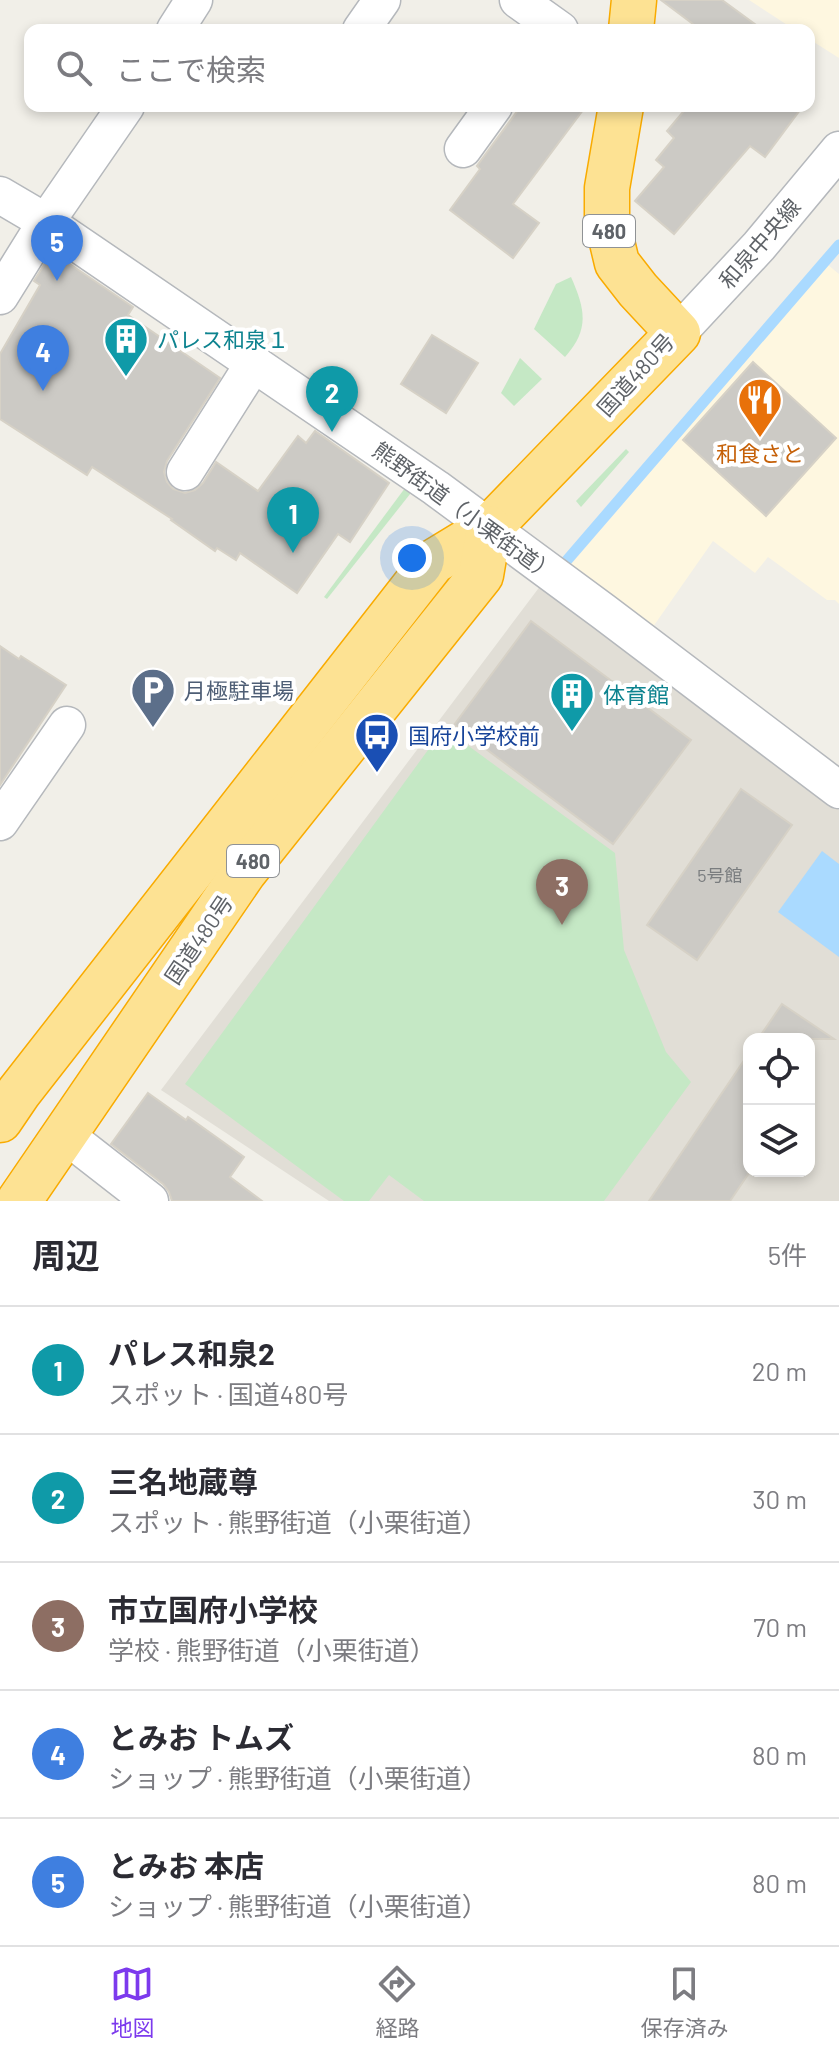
<!DOCTYPE html>
<html lang="ja">
<head>
<meta charset="utf-8">
<style>
	:root { --surface:#fff; --page:#f2f2f3; --text:#2b2b33; --muted:#7c7c81; --line:#e1e1e2; --accent:#7c3aed }
	body { margin:0; font-family:Barlow,"Noto Sans JP",sans-serif; background:var(--page); color:var(--text) }
	.controls { position:absolute; right:24px; bottom:24px; display:grid; overflow:hidden; border-radius:16px; box-shadow:0 4px 12px #0003 }
	.controls button { width:72px; height:72px; display:grid; place-items:center; padding:0; border:0; border-bottom:2px solid var(--line); background:var(--surface); color:var(--text); font:40px sans-serif }
	.you { position:absolute; left:412px; top:558px; width:28px; height:28px; margin:-20px; border:6px solid #fff; border-radius:50%; background:#1a73e8; box-shadow:0 0 0 12px #1a73e833 }
	.badge { display:grid; place-items:center; width:52px; height:52px; border-radius:50%; background:var(--accent); color:#fff; font-size:26px; font-weight:700 }
	.pin { position:absolute; translate:-50% -66px; filter:drop-shadow(0 2px 4px #0008) }
	.pin::after { content:''; position:absolute; top:42px; width:28px; height:24px; background:inherit; clip-path:polygon(0 0,100% 0,50% 100%) }
	.list { margin:0; padding:0; list-style:none }
	h2 { display:flex; justify-content:space-between; align-items:center; height:104px; margin:0; padding:0 32px; font-size:34px }
	h2 small { font-size:26px; font-weight:400; color:var(--muted) }
	.list li { display:grid; grid-template-columns:52px 1fr auto; gap:24px; align-items:center; box-sizing:border-box; height:128px; padding:0 32px; border-top:2px solid var(--line) }
	.list b { display:block; font-size:30px; white-space:nowrap }
	.list p { margin:0; font-size:26px; white-space:nowrap; color:var(--muted) }
	.list em { font-size:26px; font-style:normal; color:var(--muted) }
	.icon { flex:none; width:44px; height:44px; fill:none; stroke:currentColor; stroke-width:2; stroke-linecap:round; stroke-linejoin:round }
	.map { position:relative; flex:none; width:839px; height:1201px; overflow:hidden }
	.search { position:absolute; background:var(--surface); box-shadow:0 4px 12px #0003; left:24px; right:24px; top:24px; height:88px; display:flex; align-items:center; gap:20px; box-sizing:border-box; padding:0 28px; border-radius:16px; color:var(--muted); font-size:30px }
	.sheet { height:744px; background:var(--surface) }
	nav { display:flex; justify-content:space-around; align-items:center; box-sizing:border-box; height:112px; border-top:2px solid var(--line); background:var(--surface); font-size:22px; color:var(--muted) }
	nav a { display:grid; justify-items:center; gap:4px }
	nav .on { color:var(--accent) }
	.map>svg:first-child { display:block }
</style>
</head>
<body>
<div class="map">
<svg width="839" height="1201" viewBox="0 0 839 1201">
	<rect width="100%" height="100%" fill="#f1efe8"/>
	<!-- commercial -->
	<g fill="#fef7e0">
		<polygon points="749,0 839,0 839,58 809,39 809,30 795,30"/>
		<polygon points="828,265 839,274 839,604 835,600 827,600 768,557 755,573 713,541 648,634 567,569"/>
	</g>
	<!-- education -->
	<path fill="#e1ded6" fill-rule="evenodd" d="M541,585L839,810V1201H329L161,1090ZM749,1039H809V1171H749Z"/>
	<!-- green -->
	<g fill="#c5e8c5">
		<path d="M571,277C585,309 590,329 565,357L534,329L556,284Z"/>
		<polygon points="520,358 542,379 514,406 501,393"/>
		<polygon points="626,449 629,452 581,507 576,501"/>
		<polygon points="408,484 414,489 327,599 324,597"/>
		<polygon points="444,728 615,853 624,950 666,1052 691,1082 604,1201 424,1201 389,1175 369,1201 344,1201 185,1084"/>
	</g>
	<!-- water -->
	<polygon fill="#aadaff" points="822,851 839,864 839,957 778,912"/>
	<g fill="none" stroke-linecap="round" stroke-linejoin="round">
		<!-- stream -->
		<polyline stroke="#aadaff" stroke-width="11" points="562,566 839,245"/>
	</g>
	<!-- building -->
	<g fill="#cccac5" stroke="#d6d1c6" stroke-width="2">
		<polygon points="661,0 722,0 763,30 701,30"/>
		<polygon points="521,106 586,106 513,204 539,223 513,258 450,210 480,169 477,166"/>
		<polygon points="688,106 803,106 765,157 750,146 674,234 635,201 664,167 656,160 674,138 667,131"/>
		<polygon points="52,252 133,307 128,315 220,378 167,461 164,472 167,482 173,489 185,493 195,490 203,483 216,462 258,491 298,436 306,443 315,431 389,483 350,542 338,534 297,593 240,553 236,560 217,548 215,551 171,520 172,519 92,467 87,475 0,419 0,354 40,285 34,281"/>
		<polygon points="432,335 478,363 446,413 401,384"/>
		<polygon points="753,362 836,438 766,516 683,440"/>
		<polygon points="531,621 691,740 613,844 454,725"/>
		<polygon points="0,646 19,659 21,656 66,685 0,785"/>
		<polygon points="741,789 792,825 697,960 647,925"/>
		<polygon points="782,1004 834,1039 758,1039"/>
		<polygon points="749,1053 749,1173 730,1201 649,1201"/>
		<polygon points="148,1093 186,1120 188,1117 244,1157 230,1177 262,1201 172,1201 169,1192 163,1184 111,1144"/>
	</g>
	<g fill="none" stroke-linecap="round" stroke-linejoin="round">
		<!-- minor casing -->
		<g stroke="#b5b8bc" stroke-width="39">
			<g id="minor">
				<polyline points="518,0 560,30"/>
				<polyline points="175,30 194,0"/>
				<polyline points="361,30 382,0"/>
				<polyline points="463,149 494,106"/>
				<polyline points="0,195 46,222 436,488 604,612 839,790"/>
				<polyline points="0,296 46,222 126,106"/>
				<polyline points="678,333 759,246 839,150"/>
				<polyline points="185,472 254,363"/>
				<polyline points="0,822 67,725"/>
				<polyline points="64,1134 150,1201"/>
			</g>
		</g>
		<!-- highway casing -->
		<g stroke="#f9ab00" stroke-width="47">
			<g id="highway">
				<polyline points="631,30 634,0"/>
				<polyline points="0,1120 19,1092 433,562 489,528 678,333 638,290 617,263 607,221 607,188 621,106"/>
				<polyline points="19,1201 244,872 481,575 489,528"/>
			</g>
		</g>
		<!-- minor -->
		<use href="#minor" stroke="#fff" stroke-width="36"/>
		<!-- highway -->
		<use href="#highway" stroke="#fde293" stroke-width="44"/>
	</g>
	<!-- icons -->
	<defs>
		<g id="building-pin" transform="scale(2.3)"><path d="M0 17L-7.5 6A9.5 9.5 0 1 1 7.5 6Z" fill="#0f9aa8" stroke="#fff"/><path d="M-4-6H4V6H1V3H-1V6H-4ZM-2.5-4.3h1.7v1.8h-1.7ZM.8-4.3h1.7v1.8H.8ZM-2.5-1h1.7V.8h-1.7ZM.8-1h1.7V.8H.8Z" fill="#fff"/></g>
		<g id="restaurant-pin" transform="scale(2.3)"><path d="M0 17L-7.5 6A9.5 9.5 0 1 1 7.5 6Z" fill="#e8710a" stroke="#fff"/><path d="M-5-6h1v4h1v-4h1v4h1v-4h1v5L-1.5 .5V6h-2V.5L-5-1ZM5-6V6H3V1.5H1.5Q1.5-4 5-6Z" fill="#fff"/></g>
		<g id="parking-pin" transform="scale(2.3)"><path d="M0 17L-7.5 6A9.5 9.5 0 1 1 7.5 6Z" fill="#5c6f8a" stroke="#fff"/><path d="M-3.5-5.5H1a3.5 3.5 0 0 1 0 7H-1V5.5H-3.5ZM-1-3.4V-.6H.8a1.4 1.4 0 0 0 0-2.8Z" fill="#fff"/></g>
		<g id="bus-pin" transform="scale(2.3)"><path d="M0 17L-7.5 6A9.5 9.5 0 1 1 7.5 6Z" fill="#1a4fb4" stroke="#fff"/><path d="M-5-6H5V4H4V6H2V4H-2V6H-4V4H-5ZM-3.5-4V0h7V-4ZM-3.5 1.2v1.5H-2V1.2ZM2 1.2v1.5H3.5V1.2Z" fill="#fff"/></g>
	</defs>
	<g fill-rule="evenodd">
		<use href="#building-pin" x="126" y="339"/>
		<use href="#restaurant-pin" x="760" y="400"/>
		<use href="#parking-pin" x="153" y="690"/>
		<use href="#building-pin" x="572" y="694"/>
		<use href="#bus-pin" x="377" y="735"/>
	</g>
	<g text-anchor="middle" dominant-baseline="central" stroke-width="8" stroke-linejoin="round" paint-order="stroke">
		<!-- number labels -->
		<g font-size="18" fill="#7a7d7f">
			<text x="720" y="875">5号館</text>
		</g>
		<!-- shield labels -->
		<g fill="#fff" stroke="#8f9295" stroke-width="2">
			<rect x="583" y="215" width="52" height="32" rx="6"/>
			<rect x="227" y="845" width="52" height="32" rx="6"/>
		</g>
		<g font-size="20" font-weight="bold" fill="#5f6368">
			<text x="609" y="231">480</text>
			<text x="253" y="861">480</text>
		</g>
		<!-- street labels -->
		<g font-size="22" fill="#5f6368" stroke="#fff">
			<text transform="translate(759 243) rotate(-49)">和泉中央線</text>
			<text transform="translate(635 374) rotate(-48)">国道480号</text>
			<text transform="translate(465 511) rotate(36)">熊野街道（小栗街道）</text>
			<text transform="translate(198 939) rotate(-56)">国道480号</text>
		</g>
		<!-- culture labels -->
		<g font-size="22" fill="#0d838f" stroke="#fff" text-anchor="start">
			<text x="157" y="339">パレス和泉１</text>
			<text x="603" y="694">体育館</text>
		</g>
		<!-- food labels -->
		<g font-size="22" fill="#c56008" stroke="#fff">
			<text x="760" y="453">和食さと</text>
		</g>
		<!-- service labels -->
		<g font-size="22" fill="#4e5e75" stroke="#fff" text-anchor="start">
			<text x="184" y="690">月極駐車場</text>
		</g>
		<!-- transit labels -->
		<g font-size="22" fill="#164399" stroke="#fff" text-anchor="start">
			<text x="408" y="735">国府小学校前</text>
		</g>
	</g>
</svg>
<div class="controls">
<button><svg class="icon" aria-label="locate" viewBox="0 0 24 24"><circle cx="12" cy="12" r="6"/><path d="M12 2v4M12 18v4M2 12h4M18 12h4"/></svg></button>
<button><svg class="icon" aria-label="layers" viewBox="0 0 24 24"><path d="M12 4l9 5-9 5-9-5zM3 14l9 5 9-5"/></svg></button>
</div>
<div class="you"></div>
<div class="pin badge" style="left:293px;top:553px;background:#0f9aa8">1</div>
<div class="pin badge" style="left:332px;top:432px;background:#0f9aa8">2</div>
<div class="pin badge" style="left:562px;top:925px;background:#8d6e63">3</div>
<div class="pin badge" style="left:43px;top:391px;background:#3f7fe0">4</div>
<div class="pin badge" style="left:57px;top:281px;background:#3f7fe0">5</div>
<div class="search"><svg class="icon" aria-label="search" viewBox="0 0 24 24"><circle cx="10" cy="10" r="6"/><path d="M15 15l6 6"/></svg>ここで検索</div>
</div>
<section class="sheet">
<h2>周辺<small>5件</small></h2>
<ul class="list">
<li><span class="badge" style="background:#0f9aa8">1</span><div><b>パレス和泉2</b><p>スポット · 国道480号</p></div><em>20 m</em></li>
<li><span class="badge" style="background:#0f9aa8">2</span><div><b>三名地蔵尊</b><p>スポット · 熊野街道（小栗街道）</p></div><em>30 m</em></li>
<li><span class="badge" style="background:#8d6e63">3</span><div><b>市立国府小学校</b><p>学校 · 熊野街道（小栗街道）</p></div><em>70 m</em></li>
<li><span class="badge" style="background:#3f7fe0">4</span><div><b>とみお トムズ</b><p>ショップ · 熊野街道（小栗街道）</p></div><em>80 m</em></li>
<li><span class="badge" style="background:#3f7fe0">5</span><div><b>とみお 本店</b><p>ショップ · 熊野街道（小栗街道）</p></div><em>80 m</em></li>
</ul>
</section>
<nav>
<a class="on"><svg class="icon" aria-label="map" viewBox="0 0 24 24"><path d="M3 6l6-2 6 2 6-2v14l-6 2-6-2-6 2zM9 4v14M15 6v14"/></svg>地図</a>
<a><svg class="icon" aria-label="directions" viewBox="0 0 24 24"><path d="M12 3l9 9-9 9-9-9zM9 14v-3h6M13 9l2 2-2 2"/></svg>経路</a>
<a><svg class="icon" aria-label="saved" viewBox="0 0 24 24"><path d="M7 4h10v16l-5-4-5 4z"/></svg>保存済み</a>
</nav>
</body>
</html>
